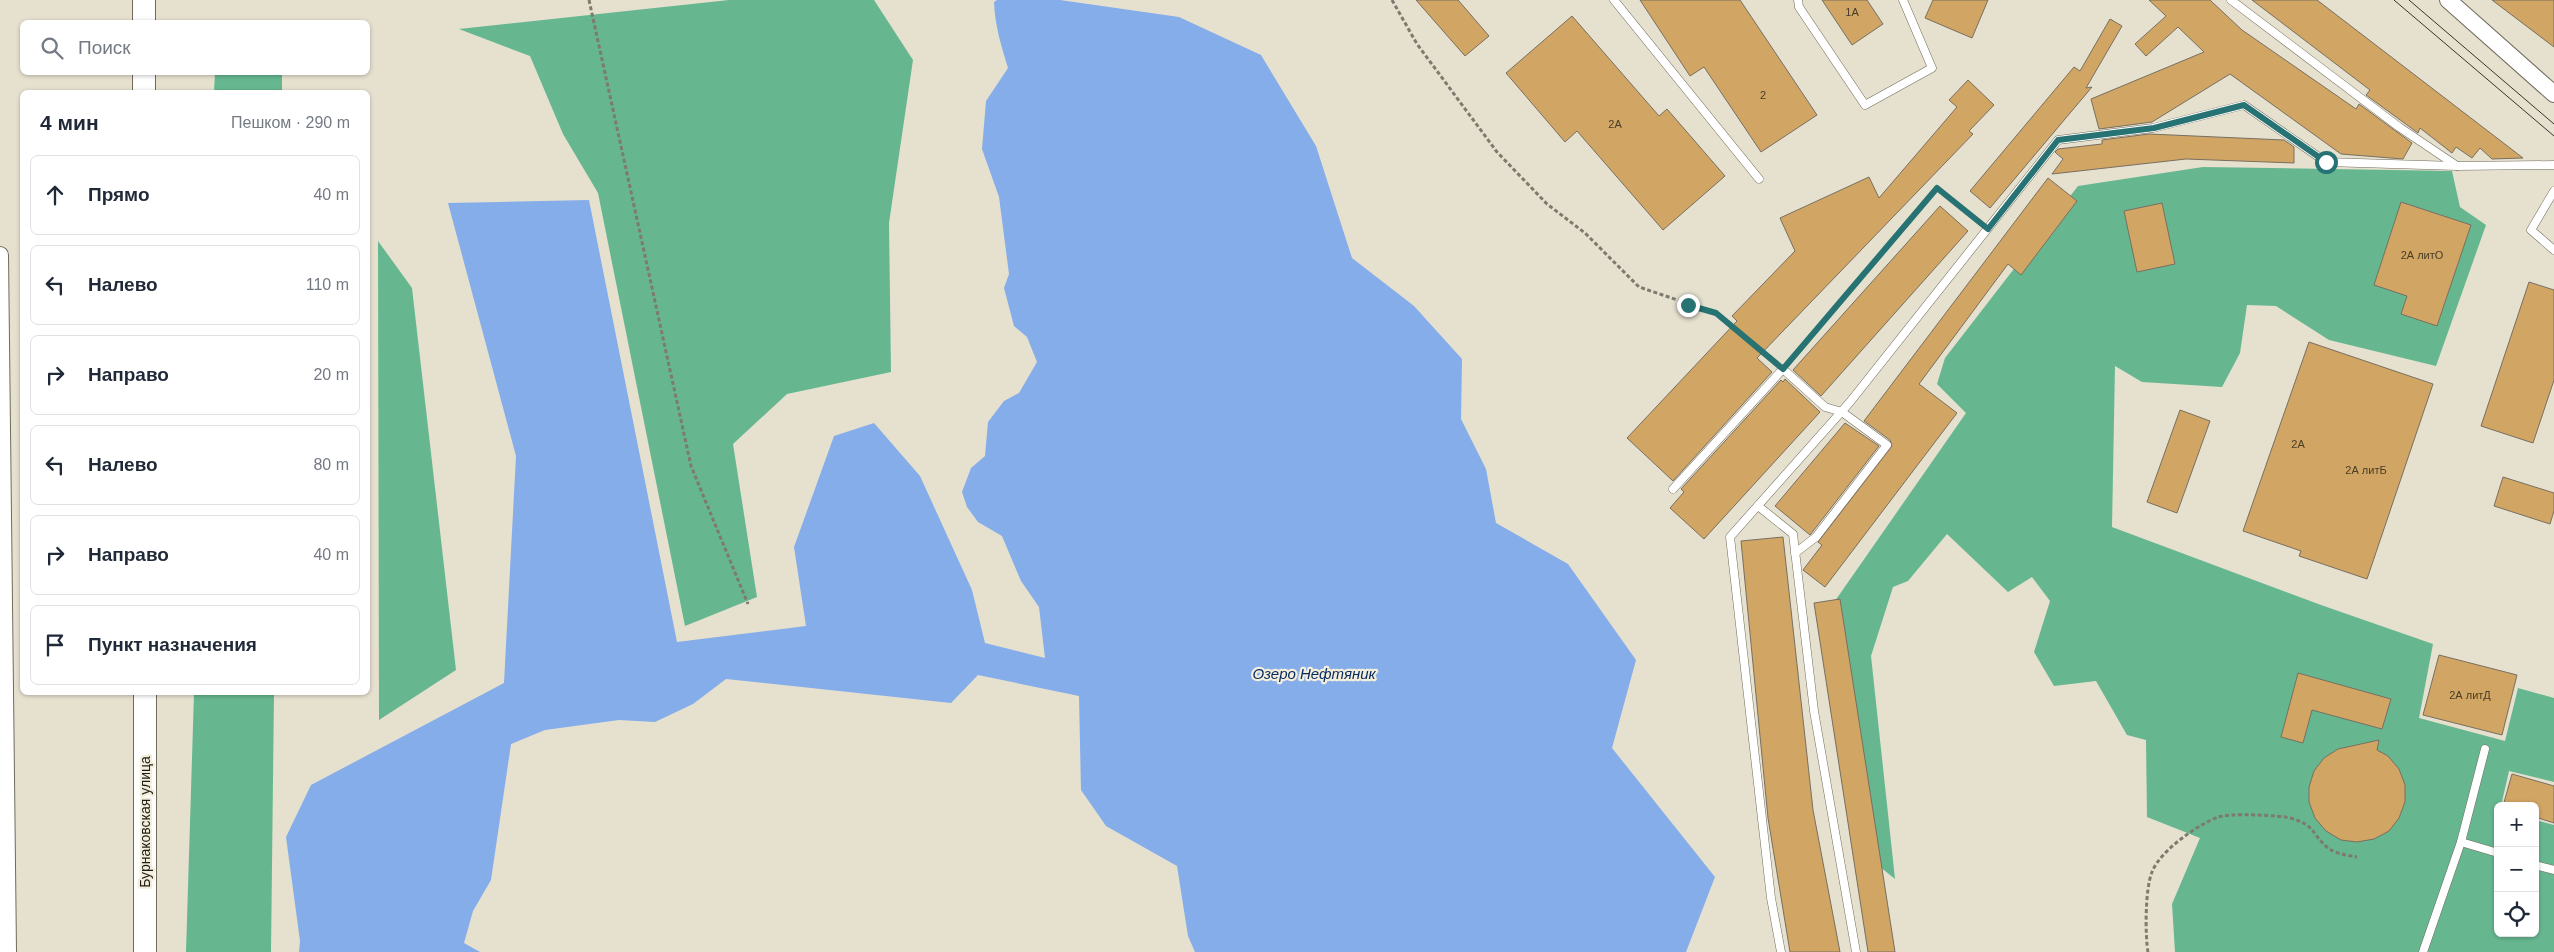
<!DOCTYPE html>
<html lang="ru">
<head>
<meta charset="utf-8">
<style>
	:root { --surface:#fff; --page:#f6f6f7; --text:#1f2937; --muted:#747a83; --line:#e0e1e3 }
	body { margin:0; font-family:Arial,sans-serif; background:var(--page); color:var(--text) }
	.controls { position:absolute; right:15px; bottom:15px; display:grid; overflow:hidden; border-radius:8px; box-shadow:0 1px 4px #0004 }
	.controls button { width:45px; height:45px; display:grid; place-items:center; padding:0; border:0; border-bottom:1px solid var(--line); background:var(--surface); color:var(--text); font:25px sans-serif }
	.stop { position:absolute; width:15px; height:15px; margin:-11px; border:4px solid #277272; border-radius:50%; background:#fff }
	.stop.end { background:#277272; border-color:#fff; box-shadow:0 1px 5px #0008 }
	.list { margin:0; padding:0; list-style:none }
	h2 { display:flex; justify-content:space-between; align-items:center; height:65px; margin:0; padding:0 20px; font-size:21px }
	h2 small { font-size:16px; font-weight:400; color:var(--muted) }
	.list li { display:grid; grid-template-columns:32px 1fr auto; gap:15px; align-items:center; box-sizing:border-box; height:80px; margin:0 10px 10px; padding:0 10px; border:1px solid var(--line); border-radius:8px }
	.list b { display:block; font-size:19px; white-space:nowrap }
	.list em { font-size:16px; font-style:normal; color:var(--muted) }
	.icon { flex:none; width:28px; height:28px; fill:none; stroke:currentColor; stroke-width:2; stroke-linecap:round; stroke-linejoin:round }
	.map { position:relative; flex:none; width:2554px; height:952px; overflow:hidden }
	.search { position:absolute; background:var(--surface); box-shadow:0 1px 4px #0004; left:20px; top:20px; width:350px; height:55px; display:flex; align-items:center; gap:12px; box-sizing:border-box; padding:0 18px; border-radius:8px; color:var(--muted); font-size:19px }
	.panel { position:absolute; background:var(--surface); box-shadow:0 1px 4px #0004; left:20px; top:90px; width:350px; height:605px; border-radius:8px }
	.map>svg:first-child { display:block }
</style>
</head>
<body>
<div class="map">
<svg width="2554" height="952" viewBox="0 0 2554 952">
	<rect width="100%" height="100%" fill="#e6e0cf"/>
	<!-- forest -->
	<g fill="#66b790">
		<polygon points="729,0 874,0 913,60 889,223 891,372 787,394 733,444 757,597 685,626 598,193 563,134 530,56 459,29"/>
		<polygon points="215,73 282,73 282,92 214,92"/>
		<polygon points="2203,167 2452,171 2460,207 2486,225 2436,366 2329,340 2276,306 2247,305 2240,353 2222,387 2142,382 2115,366 2112,527 2321,605 2433,644 2419,718 2505,741 2518,688 2554,698 2554,782 2509,771 2501,806 2498,806 2498,933 2535,933 2535,820 2554,825 2554,952 2175,952 2172,904 2200,838 2147,817 2146,740 2127,735 2096,681 2054,686 2034,652 2050,601 2032,577 2008,592 1947,534 1908,581 1893,587 1871,656 1895,879 1864,854 1828,611 1966,413 1937,384 1945,358 2078,186"/>
		<polygon points="378,241 412,288 456,670 379,720"/>
		<polygon points="194,693 274,693 271,952 186,952"/>
	</g>
	<!-- water -->
	<path fill="#84adea" d="M997,0H1060L1179,17L1261,55L1316,146L1352,258L1414,306L1462,359L1461,419L1486,469L1496,523L1568,564L1636,660L1612,748L1715,877L1686,952H1195L1188,936L1177,866L1106,826L1081,790L1079,696L978,675L951,703L726,679L693,704L655,722L619,720L545,730L511,744L491,880L473,911L464,943L480,952H299L300,941L286,837L311,785L504,683L516,456L448,203L589,200L677,642L806,626L794,547L834,436L874,423L920,476L972,590L985,643L1045,658L1039,607L1021,581L1002,536L978,522L967,507L962,492L971,468L985,456L988,422L1004,401L1019,393L1037,362L1027,337L1014,326L1004,288L1009,274L999,197L982,149L986,101L1008,68C1001,45 995,26 994,2Z"/>
	<!-- building -->
	<g fill="#d1a563" stroke="#786f61">
		<polygon points="1416,0 1458,0 1489,36 1465,56"/>
		<polygon points="1640,0 1740,0 1817,115 1761,152 1704,67 1690,76"/>
		<polygon points="1822,0 1867,0 1883,24 1852,45"/>
		<polygon points="1933,0 1988,0 1972,38 1925,18"/>
		<polygon points="2149,0 2210,0 2242,30 2356,109 2359,104 2412,143 2403,159 2341,154 2230,74 2152,122 2099,129 2091,99 2204,52 2178,27 2146,56 2135,44 2166,16"/>
		<polygon points="2252,0 2317,0 2523,158 2492,159 2480,148 2472,158 2456,147 2452,153 2420,128 2418,133 2366,95 2370,90"/>
		<polygon points="2492,0 2554,0 2554,47"/>
		<polygon points="1572,16 1659,116 1667,109 1725,176 1663,230 1577,131 1565,142 1506,73"/>
		<polygon points="2110,19 2122,26 2086,88 2092,87 1990,208 1970,191 2074,67 2080,71"/>
		<polygon points="1968,80 1994,105 1969,131 1973,134 1757,358 1772,372 1673,481 1627,438 1737,321 1732,316 1795,251 1780,218 1869,177 1879,198 1957,107 1949,100"/>
		<polygon points="2149,134 2284,140 2294,147 2294,163 2186,159 2052,174 2063,159 2055,152 2058,149 2102,144 2102,140"/>
		<polygon points="2048,178 2077,201 2021,275 2008,264 1919,384 1957,413 1825,587 1803,570 1822,545 1818,542 1892,446 1890,440 1864,421"/>
		<polygon points="2401,202 2471,225 2437,326 2401,314 2407,296 2374,285"/>
		<polygon points="2162,203 2175,264 2137,272 2124,211"/>
		<polygon points="1940,206 1968,231 1821,396 1793,370"/>
		<polygon points="2529,282 2554,290 2554,380 2533,443 2481,426"/>
		<polygon points="2309,342 2433,384 2367,579 2299,556 2301,551 2243,531"/>
		<polygon points="1785,379 1820,412 1704,539 1670,508 1684,492 1681,489 1781,380 1783,382"/>
		<polygon points="2180,410 2210,421 2177,513 2147,502"/>
		<polygon points="1845,423 1879,446 1810,535 1775,506"/>
		<polygon points="2503,477 2554,493 2554,511 2550,524 2494,506"/>
		<polygon points="1783,537 1813,810 1840,952 1790,952 1768,818 1741,541"/>
		<polygon points="1840,599 1895,952 1868,952 1814,603"/>
		<polygon points="2439,655 2517,675 2502,735 2423,715"/>
		<polygon points="2298,673 2391,699 2382,729 2312,710 2303,743 2281,737"/>
		<polygon points="2379,740 2377,750 2388,756 2399,769 2405,785 2405,802 2399,818 2389,831 2374,839 2357,842 2341,840 2326,831 2315,818 2309,802 2309,787 2314,771 2324,758 2338,749"/>
		<polygon points="2512,774 2554,786 2554,823 2535,817 2535,806 2503,806"/>
	</g>
	<g fill="none" stroke-linecap="round" stroke-linejoin="round">
		<!-- lane casing -->
		<g stroke="#706b5c" stroke-width="9">
			<g id="lane">
				<polyline points="1614,0 1759,179"/>
				<polyline points="1798,0 1799,7 1865,105 1932,68 1903,0"/>
				<polyline points="2231,0 2399,127 2457,166 2554,165"/>
				<polyline points="2554,191 2531,230 2554,250"/>
				<polyline points="1673,489 1783,369 1825,407 1842,412 1887,445 1816,537 1795,553"/>
				<polyline points="1758,506 1793,534 1814,711 1856,952"/>
				<polyline points="2485,749 2461,842 2498,853"/>
				<polyline points="2535,865 2554,870"/>
				<polyline points="1781,952 1771,898 1730,537 1850,402 2058,140 2153,128 2244,105 2326,162 2457,166"/>
				<polyline points="2423,952 2461,842"/>
			</g>
		</g>
		<!-- street casing -->
		<g stroke="#706b5c" stroke-width="18">
			<g id="street">
				<polyline points="2448,0 2554,94"/>
				<polyline points="0,255 8,952"/>
			</g>
		</g>
		<!-- secondary casing -->
		<g stroke="#706b5c" stroke-width="24">
			<g id="secondary">
				<polyline points="144,0 144,22"/>
				<polyline points="144,72 144,92"/>
				<polyline points="145,692 145,952"/>
			</g>
		</g>
		<!-- path -->
		<g stroke="#7d7a6e" stroke-width="3" stroke-dasharray="4 2.5" stroke-linecap="butt">
			<polyline points="589,0 691,466 748,604"/>
			<polyline points="1392,0 1417,44 1497,152 1547,204 1585,233 1639,287 1716,313 1773,361"/>
			<polyline points="1790,361 1937,188 1978,221"/>
			<path d="M2148,952C2145,935 2145,889 2152,872C2160,851 2197,825 2218,817C2228,813 2279,815 2290,818C2316,825 2312,835 2328,848C2336,854 2347,855 2357,857"/>
		</g>
		<!-- lane -->
		<use href="#lane" stroke="#fff" stroke-width="8"/>
		<!-- street -->
		<use href="#street" stroke="#fff" stroke-width="16"/>
		<!-- secondary -->
		<use href="#secondary" stroke="#fff" stroke-width="22"/>
		<!-- tram -->
		<g stroke="#36342c" stroke-width="1">
			<polyline points="2394,0 2554,136"/>
			<polyline points="2409,0 2554,124"/>
		</g>
	</g>
	<g fill="none" stroke-linecap="round" stroke-linejoin="round">
		<!-- route -->
		<polyline stroke="#277272" stroke-width="6" points="1688,305 1716,313 1783,369 1937,188 1988,229 2058,140 2154,128 2244,105 2326,162"/>
	</g>
	<g text-anchor="middle" dominant-baseline="central" stroke-width="4.5" stroke-linejoin="round" paint-order="stroke">
		<!-- number labels -->
		<g font-size="11" fill="#493d28">
			<text x="1852" y="12">1А</text>
			<text x="1763" y="95">2</text>
			<text x="1615" y="124">2А</text>
			<text x="2422" y="255">2А литО</text>
			<text x="2298" y="444">2А</text>
			<text x="2366" y="470">2А литБ</text>
			<text x="2470" y="695">2А литД</text>
		</g>
		<!-- street labels -->
		<g font-size="14" fill="#1c1a14" stroke="#f3eddc">
			<text transform="translate(145 822) rotate(-90)">Бурнаковская улица</text>
		</g>
		<!-- water labels -->
		<g font-size="15" font-style="italic" fill="#042a5f" stroke="#f3eddc">
			<text x="1314" y="673">Озеро Нефтяник</text>
		</g>
	</g>
</svg>
<div class="controls">
<button>+</button>
<button>−</button>
<button><svg class="icon" aria-label="locate" viewBox="0 0 24 24"><circle cx="12" cy="12" r="6"/><path d="M12 2v4M12 18v4M2 12h4M18 12h4"/></svg></button>
</div>
<div class="stop" style="left:2326px;top:162px"></div>
<div class="stop end" style="left:1688px;top:305px"></div>
<div class="search"><svg class="icon" aria-label="search" viewBox="0 0 24 24"><circle cx="10" cy="10" r="6"/><path d="M15 15l6 6"/></svg>Поиск</div>
<section class="panel">
<h2>4 мин<small>Пешком · 290 m</small></h2>
<ul class="list">
<li><svg class="icon" aria-label="ahead" viewBox="0 0 24 24"><path d="M12 20V5M6 11l6-6 6 6"/></svg><div><b>Прямо</b></div><em>40 m</em></li>
<li><svg class="icon" aria-label="left" viewBox="0 0 24 24"><path d="M17 20v-9H6M10 6l-5 5 5 5"/></svg><div><b>Налево</b></div><em>110 m</em></li>
<li><svg class="icon" aria-label="right" viewBox="0 0 24 24"><path d="M7 20v-9h11M14 6l5 5-5 5"/></svg><div><b>Направо</b></div><em>20 m</em></li>
<li><svg class="icon" aria-label="left" viewBox="0 0 24 24"><path d="M17 20v-9H6M10 6l-5 5 5 5"/></svg><div><b>Налево</b></div><em>80 m</em></li>
<li><svg class="icon" aria-label="right" viewBox="0 0 24 24"><path d="M7 20v-9h11M14 6l5 5-5 5"/></svg><div><b>Направо</b></div><em>40 m</em></li>
<li><svg class="icon" aria-label="arrive" viewBox="0 0 24 24"><path d="M6 21V4h12l-3 4 3 4H6"/></svg><div><b>Пункт назначения</b></div></li>
</ul>
</section>
</div>
</body>
</html>
